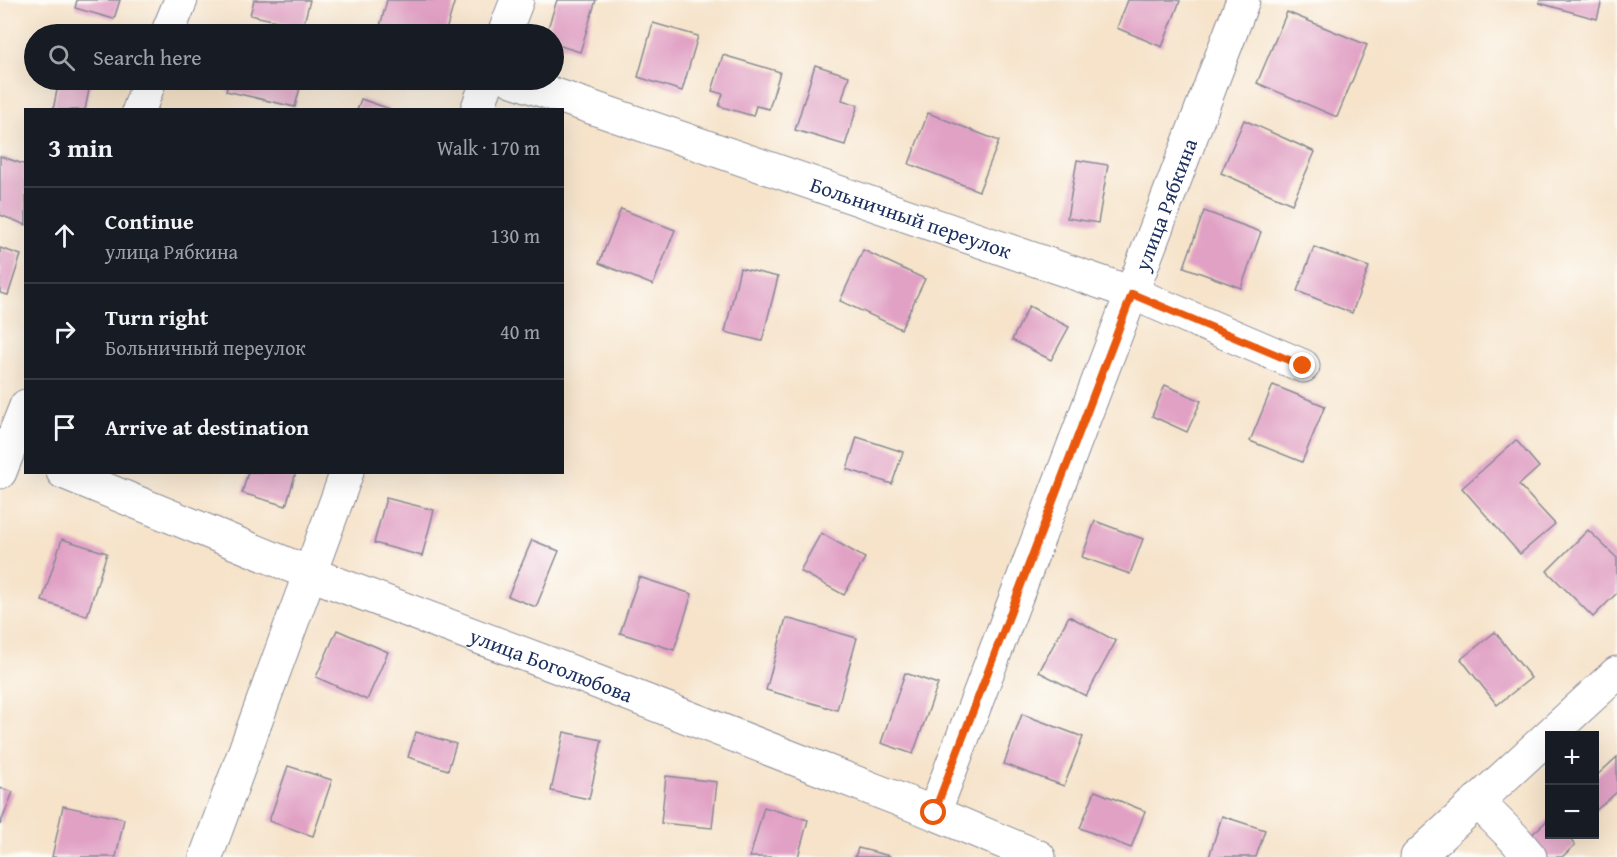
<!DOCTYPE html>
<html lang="en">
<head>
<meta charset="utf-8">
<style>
	:root { --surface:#171b24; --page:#20242c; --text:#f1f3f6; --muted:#9ea1a6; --line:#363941 }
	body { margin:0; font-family:"Gentium Book Plus",serif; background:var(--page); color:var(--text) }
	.controls { position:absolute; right:18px; bottom:18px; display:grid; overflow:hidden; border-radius:0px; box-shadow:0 6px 24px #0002 }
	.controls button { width:54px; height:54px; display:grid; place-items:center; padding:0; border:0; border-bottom:2px solid var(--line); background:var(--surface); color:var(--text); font:30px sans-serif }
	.stop { position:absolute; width:18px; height:18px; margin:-14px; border:4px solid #ea580c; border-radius:50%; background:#fff }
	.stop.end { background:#ea580c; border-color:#fff; box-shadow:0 2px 6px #0008 }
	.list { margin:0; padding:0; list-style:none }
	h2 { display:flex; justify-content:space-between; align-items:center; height:78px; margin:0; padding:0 24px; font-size:26px }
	h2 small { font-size:20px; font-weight:400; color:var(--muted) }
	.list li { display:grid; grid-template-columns:39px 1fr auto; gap:18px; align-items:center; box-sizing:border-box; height:96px; padding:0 24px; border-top:2px solid var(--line) }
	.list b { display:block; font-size:22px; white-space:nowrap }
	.list p { margin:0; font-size:20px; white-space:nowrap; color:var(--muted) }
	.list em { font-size:20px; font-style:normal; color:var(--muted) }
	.icon { flex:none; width:33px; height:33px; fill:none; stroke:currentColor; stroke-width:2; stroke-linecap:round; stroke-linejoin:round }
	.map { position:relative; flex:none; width:1617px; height:857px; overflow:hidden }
	.search { position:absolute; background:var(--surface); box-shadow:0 6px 24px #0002; left:24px; top:24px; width:540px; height:66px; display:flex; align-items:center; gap:15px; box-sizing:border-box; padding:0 21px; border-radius:33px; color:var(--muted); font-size:22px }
	.panel { position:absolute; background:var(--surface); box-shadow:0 6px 24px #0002; left:24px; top:108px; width:540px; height:366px; border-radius:0px }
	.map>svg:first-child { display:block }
</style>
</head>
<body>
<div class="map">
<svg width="1617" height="857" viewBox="0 0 1617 857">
	<rect width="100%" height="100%" fill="#fdfcf7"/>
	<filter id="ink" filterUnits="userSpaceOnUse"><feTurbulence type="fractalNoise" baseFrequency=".0167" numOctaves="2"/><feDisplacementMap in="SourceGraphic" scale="12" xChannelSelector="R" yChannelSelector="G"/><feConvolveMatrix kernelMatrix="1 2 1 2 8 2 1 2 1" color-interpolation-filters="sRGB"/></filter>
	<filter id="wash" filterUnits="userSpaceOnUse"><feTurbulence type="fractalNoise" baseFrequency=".008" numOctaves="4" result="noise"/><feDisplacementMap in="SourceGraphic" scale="24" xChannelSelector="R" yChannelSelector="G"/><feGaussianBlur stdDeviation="1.35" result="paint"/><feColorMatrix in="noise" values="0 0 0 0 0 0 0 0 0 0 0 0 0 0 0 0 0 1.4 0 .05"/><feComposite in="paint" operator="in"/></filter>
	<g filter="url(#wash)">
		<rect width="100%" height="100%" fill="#f6e3ca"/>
		<g id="blocks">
			<!-- building -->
			<g fill="#e1a1c5">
				<polygon points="77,0 120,0 114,19 75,8"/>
				<polygon points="254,0 310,0 303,27 250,15"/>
				<polygon points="387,0 455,0 445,34 378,34"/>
				<polygon points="557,0 596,0 580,52 554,44 554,34 546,34"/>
				<polygon points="1128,0 1177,0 1180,1 1162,47 1117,28"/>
				<polygon points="1540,0 1602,0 1597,19 1539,3"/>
				<polygon points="1287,12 1367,45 1337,117 1257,83"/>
				<polygon points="653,23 698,36 682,91 638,77"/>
				<polygon points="723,55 780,72 769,109 756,106 753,116 719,106 723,94 712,91"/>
				<polygon points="815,65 849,76 842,100 858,105 845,145 795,130"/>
				<polygon points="59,80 91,80 85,110 53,110"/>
				<polygon points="229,80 302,80 295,107 226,91"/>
				<polygon points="361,99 390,109 390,110 357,110"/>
				<polygon points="928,113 999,141 979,191 909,164"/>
				<polygon points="1244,120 1315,152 1292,204 1221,173"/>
				<polygon points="0,156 26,165 26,225 0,215"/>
				<polygon points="1077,160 1108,165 1098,223 1067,218"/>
				<polygon points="621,209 675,230 653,285 599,263"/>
				<polygon points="1204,211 1261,232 1241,288 1184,267"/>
				<polygon points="1314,247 1369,267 1352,313 1297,291"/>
				<polygon points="0,248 21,255 8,295 0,293"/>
				<polygon points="863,250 925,279 901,329 840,301"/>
				<polygon points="740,268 778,277 762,341 725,332"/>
				<polygon points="1029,306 1069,327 1051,360 1012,340"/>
				<polygon points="1165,385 1201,401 1187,432 1152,416"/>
				<polygon points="1273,385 1325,406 1302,462 1250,441"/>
				<polygon points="857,437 903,452 892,484 847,469"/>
				<polygon points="1516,440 1539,467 1519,485 1555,524 1520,554 1462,488"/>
				<polygon points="248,472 296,472 286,506 242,493"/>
				<polygon points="386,498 434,510 422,556 374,543"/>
				<polygon points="1095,521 1143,539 1130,574 1082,557"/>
				<polygon points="1588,530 1617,558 1617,593 1593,617 1547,571"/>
				<polygon points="821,533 865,558 844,595 800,571"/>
				<polygon points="62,539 107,553 87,616 42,601"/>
				<polygon points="532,540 559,551 536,607 508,596"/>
				<polygon points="639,577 692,594 674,650 620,633"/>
				<polygon points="1069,616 1116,641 1086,696 1039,672"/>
				<polygon points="786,618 857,638 837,710 766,690"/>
				<polygon points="337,630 388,652 367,700 316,677"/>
				<polygon points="1495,632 1531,678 1497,705 1461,659"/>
				<polygon points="905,673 938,684 913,754 881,743"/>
				<polygon points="1022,714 1083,737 1064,786 1004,764"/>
				<polygon points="416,732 456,744 448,770 408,757"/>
				<polygon points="564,732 602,740 589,799 551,791"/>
				<polygon points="1617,757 1617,792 1594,812 1594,778"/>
				<polygon points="288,766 332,780 313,836 269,821"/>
				<polygon points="666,776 717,782 712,828 661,823"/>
				<polygon points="0,788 13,792 0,825"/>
				<polygon points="1095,791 1145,811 1131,848 1080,828"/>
				<polygon points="63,806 124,819 116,857 52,857"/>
				<polygon points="764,807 808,820 798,857 750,857"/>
				<polygon points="1222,816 1265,830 1256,857 1209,857"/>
				<polygon points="1550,818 1550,834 1569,834 1567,836 1575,845 1562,857 1547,857 1528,838"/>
				<polygon points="858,848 890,856 890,857 855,857"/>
			</g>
		</g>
	</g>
	<g filter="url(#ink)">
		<use href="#blocks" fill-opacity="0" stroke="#888994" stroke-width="1.5"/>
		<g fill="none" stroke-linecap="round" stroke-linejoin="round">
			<!-- minor casing -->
			<g stroke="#888994" stroke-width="35">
				<g id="minor">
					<polyline points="167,34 181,0"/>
					<polyline points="504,34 517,0"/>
					<path id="s1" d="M512,80L1132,293L1303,366"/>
					<polyline points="139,110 150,80"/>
					<polyline points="477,110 488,80"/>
					<polyline points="0,472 26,406"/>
					<path id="s2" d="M63,472L311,574L569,671L934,813L1039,857"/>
					<polyline points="1477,801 1514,838 1530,857"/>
					<path id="s3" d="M934,813L1243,0"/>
					<polyline points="206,857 347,472"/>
					<polyline points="1417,857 1617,673"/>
				</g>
			</g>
			<!-- minor -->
			<use href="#minor" stroke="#fff" stroke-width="33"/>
		</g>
	</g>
	<g fill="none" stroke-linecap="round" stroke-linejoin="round" filter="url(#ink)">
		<!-- route -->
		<polyline stroke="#ea580c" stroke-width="8" points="934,813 1132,294 1303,366"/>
	</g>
	<g text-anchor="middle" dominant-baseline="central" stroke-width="4.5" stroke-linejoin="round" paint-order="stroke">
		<!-- street labels -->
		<g font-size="21" fill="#1b2f5e" stroke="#fdfcf7">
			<text stroke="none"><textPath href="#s3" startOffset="651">улица Рябкина</textPath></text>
			<text stroke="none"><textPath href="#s1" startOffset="422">Больничный переулок</textPath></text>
			<text stroke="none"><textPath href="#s2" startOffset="525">улица Боголюбова</textPath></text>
		</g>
	</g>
</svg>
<div class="controls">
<button>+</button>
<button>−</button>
</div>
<div class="stop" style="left:934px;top:813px"></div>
<div class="stop end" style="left:1303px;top:366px"></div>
<div class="search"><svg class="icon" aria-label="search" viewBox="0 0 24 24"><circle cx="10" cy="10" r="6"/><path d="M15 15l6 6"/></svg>Search here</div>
<section class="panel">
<h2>3 min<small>Walk · 170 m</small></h2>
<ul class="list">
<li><svg class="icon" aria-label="ahead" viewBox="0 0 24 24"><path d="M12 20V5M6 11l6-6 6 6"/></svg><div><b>Continue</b><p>улица Рябкина</p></div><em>130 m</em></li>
<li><svg class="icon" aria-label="right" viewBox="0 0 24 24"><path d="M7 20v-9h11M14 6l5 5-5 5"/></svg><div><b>Turn right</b><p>Больничный переулок</p></div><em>40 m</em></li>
<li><svg class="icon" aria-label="arrive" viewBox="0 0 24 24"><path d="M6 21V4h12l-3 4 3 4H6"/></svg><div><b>Arrive at destination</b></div></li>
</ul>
</section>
</div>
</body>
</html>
